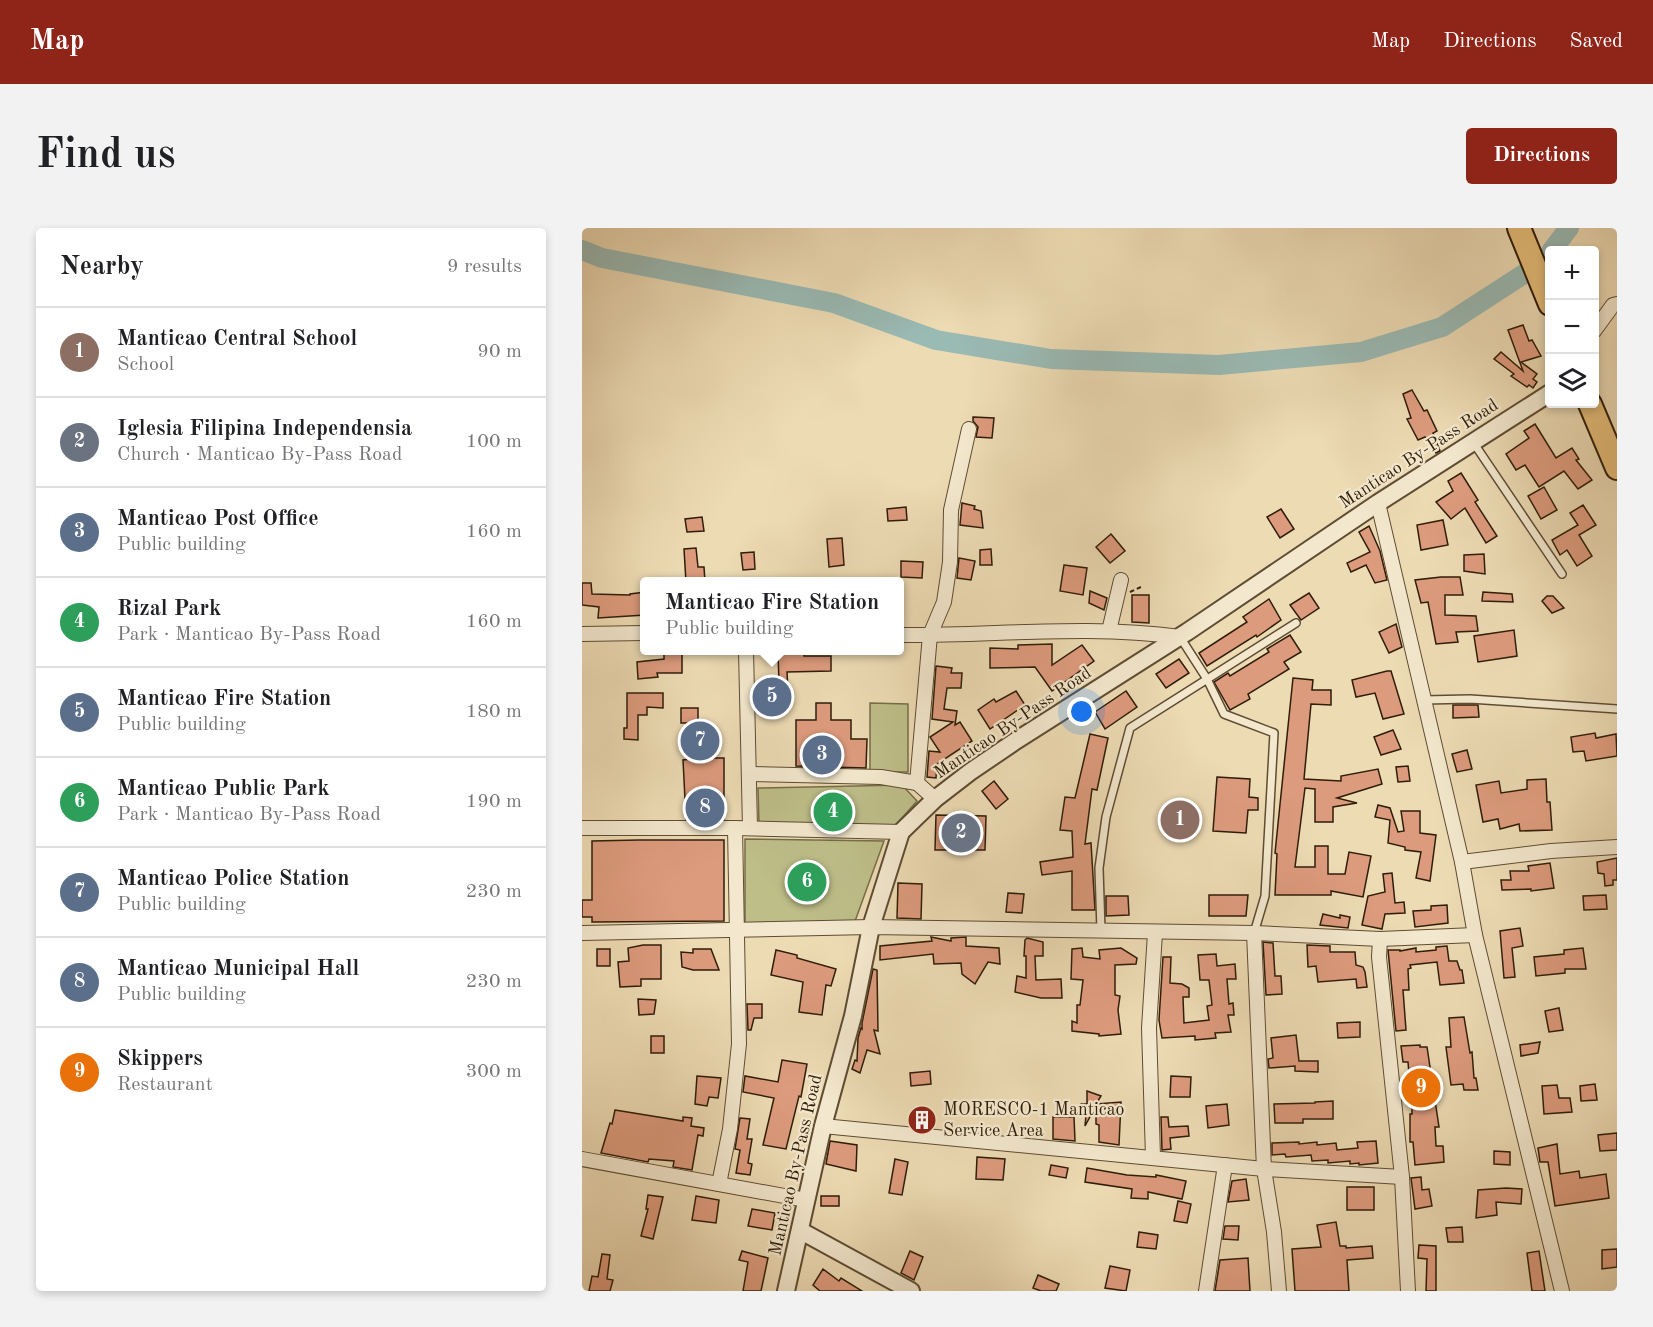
<!DOCTYPE html>
<html lang="en">
<head>
<meta charset="utf-8">
<style>
	:root { --surface:#fff; --page:#f2f2f2; --text:#202124; --muted:#757577; --line:#e0e0e0; --accent:#8f2418 }
	body { margin:0; font-family:"Old Standard TT",serif; background:var(--page); color:var(--text) }
	.controls { position:absolute; right:18px; top:18px; display:grid; overflow:hidden; border-radius:6px; box-shadow:0 3px 9px #0003 }
	.controls button { width:54px; height:54px; display:grid; place-items:center; padding:0; border:0; border-bottom:2px solid var(--line); background:var(--surface); color:var(--text); font:30px sans-serif }
	.you { position:absolute; left:500px; top:484px; width:21px; height:21px; margin:-15px; border:4px solid #fff; border-radius:50%; background:#1a73e8; box-shadow:0 0 0 9px #1a73e833 }
	.badge { display:grid; place-items:center; width:39px; height:39px; border-radius:50%; background:var(--accent); color:#fff; font-size:20px; font-weight:700 }
	.pin { position:absolute; translate:-50% -50%; border:3px solid #fff; box-shadow:0 2px 6px #0006 }
	.popup { position:absolute; left:58px; top:349px; width:264px; height:78px; box-sizing:border-box; display:grid; place-content:center; border-radius:6px; background:var(--surface); filter:drop-shadow(0 2px 4px #0005); font-size:20px; white-space:nowrap; color:var(--muted) }
	.popup b { font-size:22px; color:var(--text) }
	.popup::after { content:''; position:absolute; left:50%; top:100%; margin-left:-12px; border:12px solid transparent; border-top-color:var(--surface) }
	.list { margin:0; padding:0; list-style:none }
	h2 { display:flex; justify-content:space-between; align-items:center; height:78px; margin:0; padding:0 24px; font-size:26px }
	h2 small { font-size:20px; font-weight:400; color:var(--muted) }
	.list li { display:grid; grid-template-columns:39px 1fr auto; gap:18px; align-items:center; box-sizing:border-box; height:90px; padding:0 24px; border-top:2px solid var(--line) }
	.list b { display:block; font-size:22px; white-space:nowrap }
	.list p { margin:0; font-size:20px; white-space:nowrap; color:var(--muted) }
	.list em { font-size:20px; font-style:normal; color:var(--muted) }
	.icon { flex:none; width:33px; height:33px; fill:none; stroke:currentColor; stroke-width:2; stroke-linecap:round; stroke-linejoin:round }
	.map { position:relative; flex:none; width:1035px; height:1063px; overflow:hidden; border-radius:6px }
	header { display:flex; align-items:center; gap:36px; box-sizing:border-box; height:84px; padding:0 30px; background:var(--accent); color:#fff }
	header strong { font-size:28px }
	nav { display:flex; gap:33px; margin-inline-start:auto; font-size:21px }
	.intro { display:flex; align-items:center; justify-content:space-between; box-sizing:border-box; height:144px; padding:0 36px }
	h1 { margin:0; font-size:42px }
	.button { padding:15px 27px; border-radius:6px; background:var(--accent); color:#fff; font-size:21px; font-weight:700 }
	main { display:flex; gap:36px; padding:0 36px }
	aside { flex:1; background:var(--surface); border-radius:6px; box-shadow:0 3px 9px #0003 }
	.map>svg:first-child { display:block }
</style>
</head>
<body>
<header>
<strong>Map</strong>
<nav><a>Map</a><a>Directions</a><a>Saved</a></nav>
</header>
<div class="intro"><h1>Find us</h1><a class="button">Directions</a></div>
<main>
<aside>
<h2>Nearby<small>9 results</small></h2>
<ul class="list">
<li><span class="badge" style="background:#8d6e63">1</span><div><b>Manticao Central School</b><p>School</p></div><em>90 m</em></li>
<li><span class="badge" style="background:#6b7280">2</span><div><b>Iglesia Filipina Independensia</b><p>Church · Manticao By-Pass Road</p></div><em>100 m</em></li>
<li><span class="badge" style="background:#5c6f8a">3</span><div><b>Manticao Post Office</b><p>Public building</p></div><em>160 m</em></li>
<li><span class="badge" style="background:#2e9e5b">4</span><div><b>Rizal Park</b><p>Park · Manticao By-Pass Road</p></div><em>160 m</em></li>
<li><span class="badge" style="background:#5c6f8a">5</span><div><b>Manticao Fire Station</b><p>Public building</p></div><em>180 m</em></li>
<li><span class="badge" style="background:#2e9e5b">6</span><div><b>Manticao Public Park</b><p>Park · Manticao By-Pass Road</p></div><em>190 m</em></li>
<li><span class="badge" style="background:#5c6f8a">7</span><div><b>Manticao Police Station</b><p>Public building</p></div><em>230 m</em></li>
<li><span class="badge" style="background:#5c6f8a">8</span><div><b>Manticao Municipal Hall</b><p>Public building</p></div><em>230 m</em></li>
<li><span class="badge" style="background:#e8710a">9</span><div><b>Skippers</b><p>Restaurant</p></div><em>300 m</em></li>
</ul>
</aside>
<div class="map">
<svg width="1035" height="1063" viewBox="0 0 1035 1063">
	<rect width="100%" height="100%" fill="#eddbb4"/>
	<filter id="stains"><feTurbulence type="fractalNoise" baseFrequency=".00333" numOctaves="4"/><feColorMatrix values="0 0 0 0 .2 0 0 0 0 .09 0 0 0 0 .02 0 0 0 .5 -.17"/></filter>
	<radialGradient id="worn" r=".72"><stop offset=".6" stop-color="#630" stop-opacity="0"/><stop offset="1" stop-color="#630" stop-opacity=".3"/></radialGradient>
	<!-- green -->
	<g fill="#bebe89" stroke="#766e48" stroke-width="1.5">
		<polygon points="288,475 326,476 326,544 288,544"/>
		<polygon points="320,557 335,573 313,598 177,595 176,560"/>
		<polygon points="163,611 302,613 272,696 163,700"/>
	</g>
	<g fill="none" stroke-linecap="round" stroke-linejoin="round">
		<!-- river -->
		<g stroke="#9abab4" stroke-width="20">
			<polyline points="0,22 20,30 252,75 354,112 469,131 637,137 779,124 860,99 962,33 968,26"/>
			<polyline points="970,22 987,0"/>
		</g>
	</g>
	<!-- building -->
	<g fill="#dd9b7d" stroke="#2f1d08" stroke-width="1.5">
		<polygon points="941,97 947,113 950,112 959,128 939,134 955,146 951,151 955,154 951,160 947,157 945,159 929,148 932,146 912,131 919,124 941,143 926,102"/>
		<polygon points="830,162 842,183 845,182 855,203 851,205 858,223 854,225 843,209 836,212 825,191 829,190 821,166"/>
		<polygon points="391,189 412,190 410,210 394,209 396,199 391,193"/>
		<polygon points="953,196 974,230 990,220 997,231 994,232 1010,252 996,261 982,243 957,259 943,237 934,242 924,226 947,210 942,203"/>
		<polygon points="879,245 896,272 893,274 915,308 904,315 883,280 869,291 854,274 871,263 866,253"/>
		<polygon points="962,259 975,282 959,291 946,268"/>
		<polygon points="380,275 393,278 392,281 399,283 401,300 378,297"/>
		<polygon points="1001,277 1014,297 997,307 1010,328 995,338 985,322 978,327 970,312 996,297 988,285"/>
		<polygon points="324,279 325,292 306,293 305,281"/>
		<polygon points="699,281 712,301 698,310 685,289"/>
		<polygon points="120,289 122,303 105,304 103,291"/>
		<polygon points="861,292 866,317 839,322 835,297"/>
		<polygon points="787,298 798,323 805,352 793,355 784,337 769,344 765,335 788,324 777,304"/>
		<polygon points="529,306 543,323 528,335 514,319"/>
		<polygon points="260,310 262,337 247,339 245,311"/>
		<polygon points="114,320 116,339 122,339 123,354 104,354 102,321"/>
		<polygon points="409,321 410,337 398,337 398,322"/>
		<polygon points="172,324 173,341 161,342 159,325"/>
		<polygon points="902,326 903,346 882,343 882,327"/>
		<polygon points="377,330 393,333 389,352 375,350"/>
		<polygon points="319,333 341,334 340,350 319,349"/>
		<polygon points="482,337 505,340 501,367 478,363"/>
		<polygon points="859,349 878,349 881,367 863,367 863,387 894,388 896,403 874,404 876,414 854,416 846,374 839,375 833,352"/>
		<polygon points="0,355 9,355 10,366 48,367 48,366 63,364 63,387 16,390 17,379 0,377"/>
		<polygon points="508,363 525,370 522,382 507,375"/>
		<polygon points="901,364 930,366 931,374 900,373"/>
		<polygon points="727,365 737,380 719,392 708,377"/>
		<polygon points="550,367 567,367 567,395 550,394"/>
		<polygon points="965,368 971,368 982,380 970,385 960,373"/>
		<polygon points="687,371 699,392 675,409 674,407 625,438 617,425 665,394 661,389"/>
		<polygon points="814,396 820,419 807,425 797,404"/>
		<polygon points="932,402 935,428 896,434 892,408"/>
		<polygon points="708,407 719,424 702,434 707,441 666,466 668,471 648,482 632,454 646,445 648,448 687,424 685,421"/>
		<polygon points="470,416 470,437 500,417 512,433 470,463 453,439 408,440 408,420 436,421 436,417"/>
		<polygon points="82,423 100,423 100,445 75,445 76,449 56,451 55,434 82,431"/>
		<polygon points="196,424 222,425 222,428 249,428 249,443 205,444 207,482 174,483 174,457 197,456"/>
		<polygon points="597,431 607,445 584,460 574,446"/>
		<polygon points="354,438 370,440 369,445 380,445 379,460 365,460 362,481 375,483 373,497 378,494 390,513 355,536 354,550 345,549 347,523 358,524 348,509 371,494 350,491"/>
		<polygon points="805,443 809,443 822,486 801,491 793,465 774,469 770,452"/>
		<polygon points="711,450 731,452 730,462 749,462 749,477 729,476 722,551 759,553 759,548 796,541 800,556 755,570 775,575 751,579 751,594 733,594 733,561 723,560 713,639 733,639 733,618 746,618 746,646 763,646 767,624 789,628 781,669 749,663 749,667 693,667 695,626 693,625"/>
		<polygon points="434,463 443,477 408,501 396,482 412,471 414,474"/>
		<polygon points="544,463 555,479 523,501 513,484"/>
		<polygon points="45,465 81,465 81,480 65,479 65,487 56,487 56,512 42,511 42,500 45,500"/>
		<polygon points="234,475 249,475 249,492 269,492 269,511 285,511 284,540 214,538 214,492 234,492"/>
		<polygon points="871,477 896,477 897,489 871,490"/>
		<rect x="99" y="480" width="17" height="15"/>
		<polygon points="811,502 819,521 799,527 792,509"/>
		<polygon points="108,503 128,503 128,530 142,530 142,591 104,591 101,532 108,531"/>
		<polygon points="1013,505 1014,510 1034,506 1035,528 1004,533 1002,523 991,524 989,509"/>
		<polygon points="508,506 526,510 515,562 510,561 503,616 509,615 513,682 490,682 490,643 460,647 458,634 491,629 490,603 478,602 483,569 493,570"/>
		<polygon points="885,522 890,541 875,544 870,526"/>
		<polygon points="826,538 828,553 816,554 814,539"/>
		<polygon points="635,549 668,551 667,569 676,570 676,582 666,582 664,605 631,603"/>
		<polygon points="964,551 965,574 968,574 970,602 938,603 937,596 918,601 916,591 901,594 894,557 917,553 919,565 945,561 945,552"/>
		<polygon points="412,553 426,571 414,581 400,563"/>
		<polygon points="796,577 808,580 816,604 822,603 819,583 838,583 838,605 854,607 848,653 834,650 839,624 823,622 823,619 806,615 808,592 793,589"/>
		<polygon points="354,587 404,588 403,622 353,622"/>
		<polygon points="57,612 142,612 142,693 10,694 10,689 0,689 0,672 10,672 10,613"/>
		<polygon points="1035,630 1035,652 1031,652 1031,657 1023,658 1022,646 1016,645 1015,634"/>
		<polygon points="968,635 972,660 949,663 949,661 920,662 919,652 929,652 928,643 947,643 946,638"/>
		<polygon points="810,645 813,675 822,674 823,685 803,686 800,701 780,697 786,668 803,664 801,646"/>
		<polygon points="316,655 340,656 339,691 315,690"/>
		<polygon points="426,665 442,666 440,685 424,684"/>
		<polygon points="627,667 666,667 664,688 627,688"/>
		<polygon points="1024,667 1025,681 1002,682 1001,668"/>
		<polygon points="524,668 546,668 547,687 524,688"/>
		<polygon points="865,677 866,695 833,699 831,683 849,682 849,678"/>
		<polygon points="741,686 758,690 758,687 768,689 766,700 738,697"/>
		<polygon points="938,700 941,718 930,720 933,749 922,750 918,703"/>
		<polygon points="349,709 369,713 369,710 384,709 384,718 417,720 418,736 406,734 393,756 380,746 379,735 352,736 351,726 298,732 298,718 350,713"/>
		<polygon points="445,710 461,714 461,728 453,728 454,752 479,751 480,770 459,770 433,764 435,748 444,750 444,728 442,728 443,712"/>
		<polygon points="681,714 691,715 693,748 699,748 700,766 684,767"/>
		<polygon points="61,717 79,717 79,751 59,751 59,758 38,759 36,734 47,733 46,720"/>
		<polygon points="725,717 748,718 748,724 773,724 774,737 781,739 783,744 785,759 775,760 774,751 736,754 734,738 726,739"/>
		<polygon points="865,718 867,733 875,733 878,742 880,742 882,755 858,757 855,734 828,737 829,740 826,741 827,762 821,762 824,802 814,803 806,722 818,722 818,723 834,720 834,724 854,722 854,719"/>
		<polygon points="500,720 501,729 518,731 517,722 539,720 555,730 554,736 533,737 533,767 538,768 536,782 539,806 517,808 517,806 490,803 490,793 495,795 495,777 498,777 501,752 489,751 490,721"/>
		<polygon points="1001,720 1004,741 983,741 983,745 954,748 952,729 982,726 982,722"/>
		<rect x="15" y="721" width="13" height="17"/>
		<polygon points="111,721 129,721 137,742 111,742 100,739 99,724 111,725"/>
		<polygon points="194,722 215,727 215,730 254,741 249,758 244,757 240,787 217,784 221,754 189,747"/>
		<polygon points="634,726 635,738 653,736 654,751 645,751 647,776 651,775 652,787 646,787 649,804 633,805 634,810 613,812 613,808 580,810 577,792 581,729 589,729 588,755 600,756 607,760 607,769 601,769 602,795 627,792 625,778 630,777 627,752 618,752 616,727"/>
		<polygon points="291,741 295,742 296,803 292,802 298,826 285,822 278,845 270,841 273,832 275,833 276,810 279,800 280,801 280,795"/>
		<polygon points="56,771 74,772 72,786 57,787"/>
		<polygon points="165,776 180,776 180,790 172,790 169,802 166,802"/>
		<polygon points="977,780 981,802 967,804 963,783"/>
		<polygon points="882,789 888,825 890,824 892,850 894,850 896,862 882,862 881,856 869,857 864,819 869,819 867,790"/>
		<polygon points="778,794 778,809 756,810 755,795"/>
		<polygon points="714,807 717,833 736,833 736,844 713,843 713,838 687,840 686,831 691,830 689,810"/>
		<rect x="69" y="808" width="13" height="17"/>
		<polygon points="958,814 956,825 939,828 938,817"/>
		<polygon points="838,817 838,819 845,819 857,899 853,899 854,918 861,918 862,934 833,937 831,914 828,914 828,886 830,886 830,881 826,834 821,834 819,818"/>
		<polygon points="200,832 225,836 219,869 217,868 204,921 181,917 192,870 161,864 163,848 196,854"/>
		<polygon points="348,843 349,856 329,858 328,845"/>
		<polygon points="115,848 139,850 136,870 127,869 125,878 113,876"/>
		<polygon points="589,848 609,849 608,869 588,869"/>
		<polygon points="1013,856 1015,872 999,873 998,858"/>
		<polygon points="975,857 977,870 988,870 990,884 962,886 960,858"/>
		<polygon points="505,863 519,868 514,876 539,874 537,917 517,914 517,897 514,896 514,887 509,887 503,898 504,887 501,887 499,876 505,876"/>
		<polygon points="751,873 751,891 721,891 721,895 693,895 692,876 733,875 733,874"/>
		<polygon points="645,876 647,897 626,900 624,878"/>
		<polygon points="33,882 101,893 101,889 110,890 109,898 122,900 121,908 116,907 110,942 91,939 92,933 67,931 66,934 19,925 28,895 30,896"/>
		<polygon points="471,889 492,889 493,913 471,911"/>
		<polygon points="579,889 586,889 587,899 606,898 607,908 588,910 589,921 580,922"/>
		<polygon points="158,890 168,891 165,911 170,911 166,935 170,936 168,947 154,945 158,922 153,921"/>
		<polygon points="1035,905 1035,922 1018,923 1016,907"/>
		<polygon points="248,913 275,917 274,943 244,936"/>
		<polygon points="794,913 796,935 777,937 777,935 768,936 768,933 746,935 746,932 730,933 729,927 704,929 703,926 690,927 690,915 717,914 717,916 735,914 735,917 754,915 755,922 776,920 775,914"/>
		<polygon points="975,916 978,946 997,943 998,950 1024,946 1027,970 973,978 966,934 958,934 956,920"/>
		<polygon points="912,923 928,924 928,937 912,936"/>
		<polygon points="395,929 423,931 421,952 394,951"/>
		<polygon points="313,931 326,934 320,967 307,965"/>
		<polygon points="469,937 486,940 484,950 467,947"/>
		<polygon points="505,940 545,947 574,949 574,947 604,953 600,971 566,964 566,971 549,970 550,961 503,954"/>
		<polygon points="839,949 840,962 847,961 850,978 833,981 829,950"/>
		<polygon points="664,951 667,972 646,974 650,953"/>
		<rect x="765" y="959" width="27" height="23"/>
		<polygon points="924,960 940,961 939,976 914,974 915,987 894,990 896,962"/>
		<polygon points="66,967 81,969 71,1011 59,1008 66,981 64,981"/>
		<polygon points="114,968 137,972 134,995 110,992"/>
		<rect x="239" y="968" width="18" height="10"/>
		<polygon points="596,973 609,976 605,995 592,993"/>
		<polygon points="170,981 193,985 190,1002 166,998"/>
		<polygon points="754,994 758,1018 764,1018 764,1020 790,1018 791,1030 765,1032 767,1063 713,1063 710,1021 739,1019 735,997"/>
		<polygon points="643,998 657,998 656,1012 641,1011"/>
		<polygon points="880,999 881,1014 866,1014 864,1000"/>
		<polygon points="557,1004 576,1007 574,1021 555,1019"/>
		<polygon points="837,1017 854,1018 854,1063 844,1063 845,1031 836,1030"/>
		<polygon points="1035,1021 1035,1039 1020,1041 1020,1022"/>
		<polygon points="160,1023 186,1030 179,1063 161,1063 166,1034 157,1032"/>
		<polygon points="328,1023 341,1029 332,1052 319,1045"/>
		<polygon points="957,1023 963,1063 950,1063 945,1025"/>
		<polygon points="20,1026 28,1027 25,1051 31,1052 28,1063 7,1063 10,1048 16,1049"/>
		<polygon points="666,1030 668,1063 633,1063 638,1032"/>
		<polygon points="528,1038 548,1042 544,1063 523,1060"/>
		<polygon points="241,1041 257,1053 259,1050 280,1063 238,1063 231,1057"/>
		<polygon points="456,1047 477,1056 474,1063 459,1063 451,1060"/>
	</g>
	<g fill="none" stroke-linecap="round" stroke-linejoin="round">
		<!-- service casing -->
		<g stroke="#5e4c33" stroke-width="10">
			<g id="service">
				<polyline points="891,214 980,346"/>
				<polyline points="598,409 625,451 642,486 692,505 683,668 672,705"/>
				<polyline points="842,472 888,471 1035,481"/>
				<polyline points="519,703 517,640 524,589 548,500 714,395"/>
			</g>
		</g>
		<!-- minor casing -->
		<g stroke="#5e4c33" stroke-width="16">
			<g id="minor">
				<polyline points="1012,103 1031,77 1035,76"/>
				<polyline points="796,275 880,634 893,707 980,1063"/>
				<polyline points="527,403 539,352"/>
				<polyline points="0,406 63,405"/>
				<path d="M318,407C411,408 504,396 598,409"/>
				<polyline points="164,422 168,600"/>
				<polyline points="167,546 299,549 335,555"/>
				<polyline points="353,571 335,555 348,407 362,374 368,334 369,282 387,201"/>
				<polyline points="0,600 153,600 319,604"/>
				<polyline points="880,634 969,623 1035,619"/>
				<polyline points="0,705 289,699 672,705 798,711 893,707"/>
				<polyline points="672,705 682,941 692,1004 697,1063"/>
				<polyline points="798,711 797,729 820,949 826,1063"/>
				<polyline points="241,898 682,941 820,949"/>
				<polyline points="571,929 567,800 573,705"/>
				<polyline points="0,931 224,972"/>
				<polyline points="137,956 148,901 157,816 153,600"/>
				<polyline points="624,1063 643,937"/>
			</g>
		</g>
		<!-- tertiary casing -->
		<g stroke="#5e4c33" stroke-width="20">
			<g id="tertiary">
				<polyline points="219,1003 329,1063"/>
				<polyline points="204,1063 241,898 271,788 289,699 319,604 353,571 388,544 435,512 605,404 796,275 968,165"/>
			</g>
		</g>
		<!-- trunk casing -->
		<g stroke="#2f1d08" stroke-width="26">
			<g id="trunk">
				<polyline points="937,0 968,76"/>
				<polyline points="1008,176 1035,240"/>
			</g>
		</g>
		<!-- path -->
		<polyline stroke="#2f1d08" stroke-width="2" stroke-dasharray="4.5 3" stroke-linecap="butt" points="548,364 559,359"/>
		<!-- service -->
		<use href="#service" stroke="#f3e8ce" stroke-width="7"/>
		<!-- minor -->
		<use href="#minor" stroke="#f3e8ce" stroke-width="14"/>
		<!-- tertiary -->
		<use href="#tertiary" stroke="#f3e8ce" stroke-width="16"/>
		<!-- trunk -->
		<use href="#trunk" stroke="#e6be7a" stroke-width="22"/>
	</g>
	<!-- icons -->
	<defs>
		<g id="building-disc" transform="scale(1.5)"><circle r="9.5" fill="#8f2418" stroke="#f3e8ce"/><path d="M-4-6H4V6H1V3H-1V6H-4ZM-2.5-4.3h1.7v1.8h-1.7ZM.8-4.3h1.7v1.8H.8ZM-2.5-1h1.7V.8h-1.7ZM.8-1h1.7V.8H.8Z" fill="#fff"/></g>
	</defs>
	<g fill-rule="evenodd">
		<use href="#building-disc" x="340" y="892"/>
	</g>
	<g text-anchor="middle" dominant-baseline="central" stroke-width="4.5" stroke-linejoin="round" paint-order="stroke">
		<!-- street labels -->
		<g font-size="18" fill="#2f1d08" stroke="#f3e8ce">
			<text transform="translate(837 226) rotate(-33)">Manticao By-Pass Road</text>
			<text transform="translate(431 495) rotate(-34)">Manticao By-Pass Road</text>
			<text transform="translate(214 937) rotate(-77)">Manticao By-Pass Road</text>
		</g>
		<!-- poi labels -->
		<g font-size="18" fill="#2f1d08" stroke="#f3e8ce" text-anchor="start">
			<text x="361" y="882">MORESCO-1 Manticao<tspan x="361" dy="21">Service Area</tspan></text>
		</g>
	</g>
	<rect width="100%" height="100%" filter="url(#stains)"/>
	<rect width="100%" height="100%" fill="url(#worn)"/>
</svg>
<div class="controls">
<button>+</button>
<button>−</button>
<button><svg class="icon" aria-label="layers" viewBox="0 0 24 24"><path d="M12 4l9 5-9 5-9-5zM3 14l9 5 9-5"/></svg></button>
</div>
<div class="you"></div>
<div class="pin badge" style="left:598px;top:592px;background:#8d6e63">1</div>
<div class="pin badge" style="left:379px;top:605px;background:#6b7280">2</div>
<div class="pin badge" style="left:240px;top:527px;background:#5c6f8a">3</div>
<div class="pin badge" style="left:251px;top:584px;background:#2e9e5b">4</div>
<div class="pin badge" style="left:190px;top:469px;background:#5c6f8a">5</div>
<div class="popup"><b>Manticao Fire Station</b>Public building</div>
<div class="pin badge" style="left:225px;top:654px;background:#2e9e5b">6</div>
<div class="pin badge" style="left:118px;top:513px;background:#5c6f8a">7</div>
<div class="pin badge" style="left:123px;top:580px;background:#5c6f8a">8</div>
<div class="pin badge" style="left:839px;top:860px;background:#e8710a">9</div>
</div>
</main>
</body>
</html>
